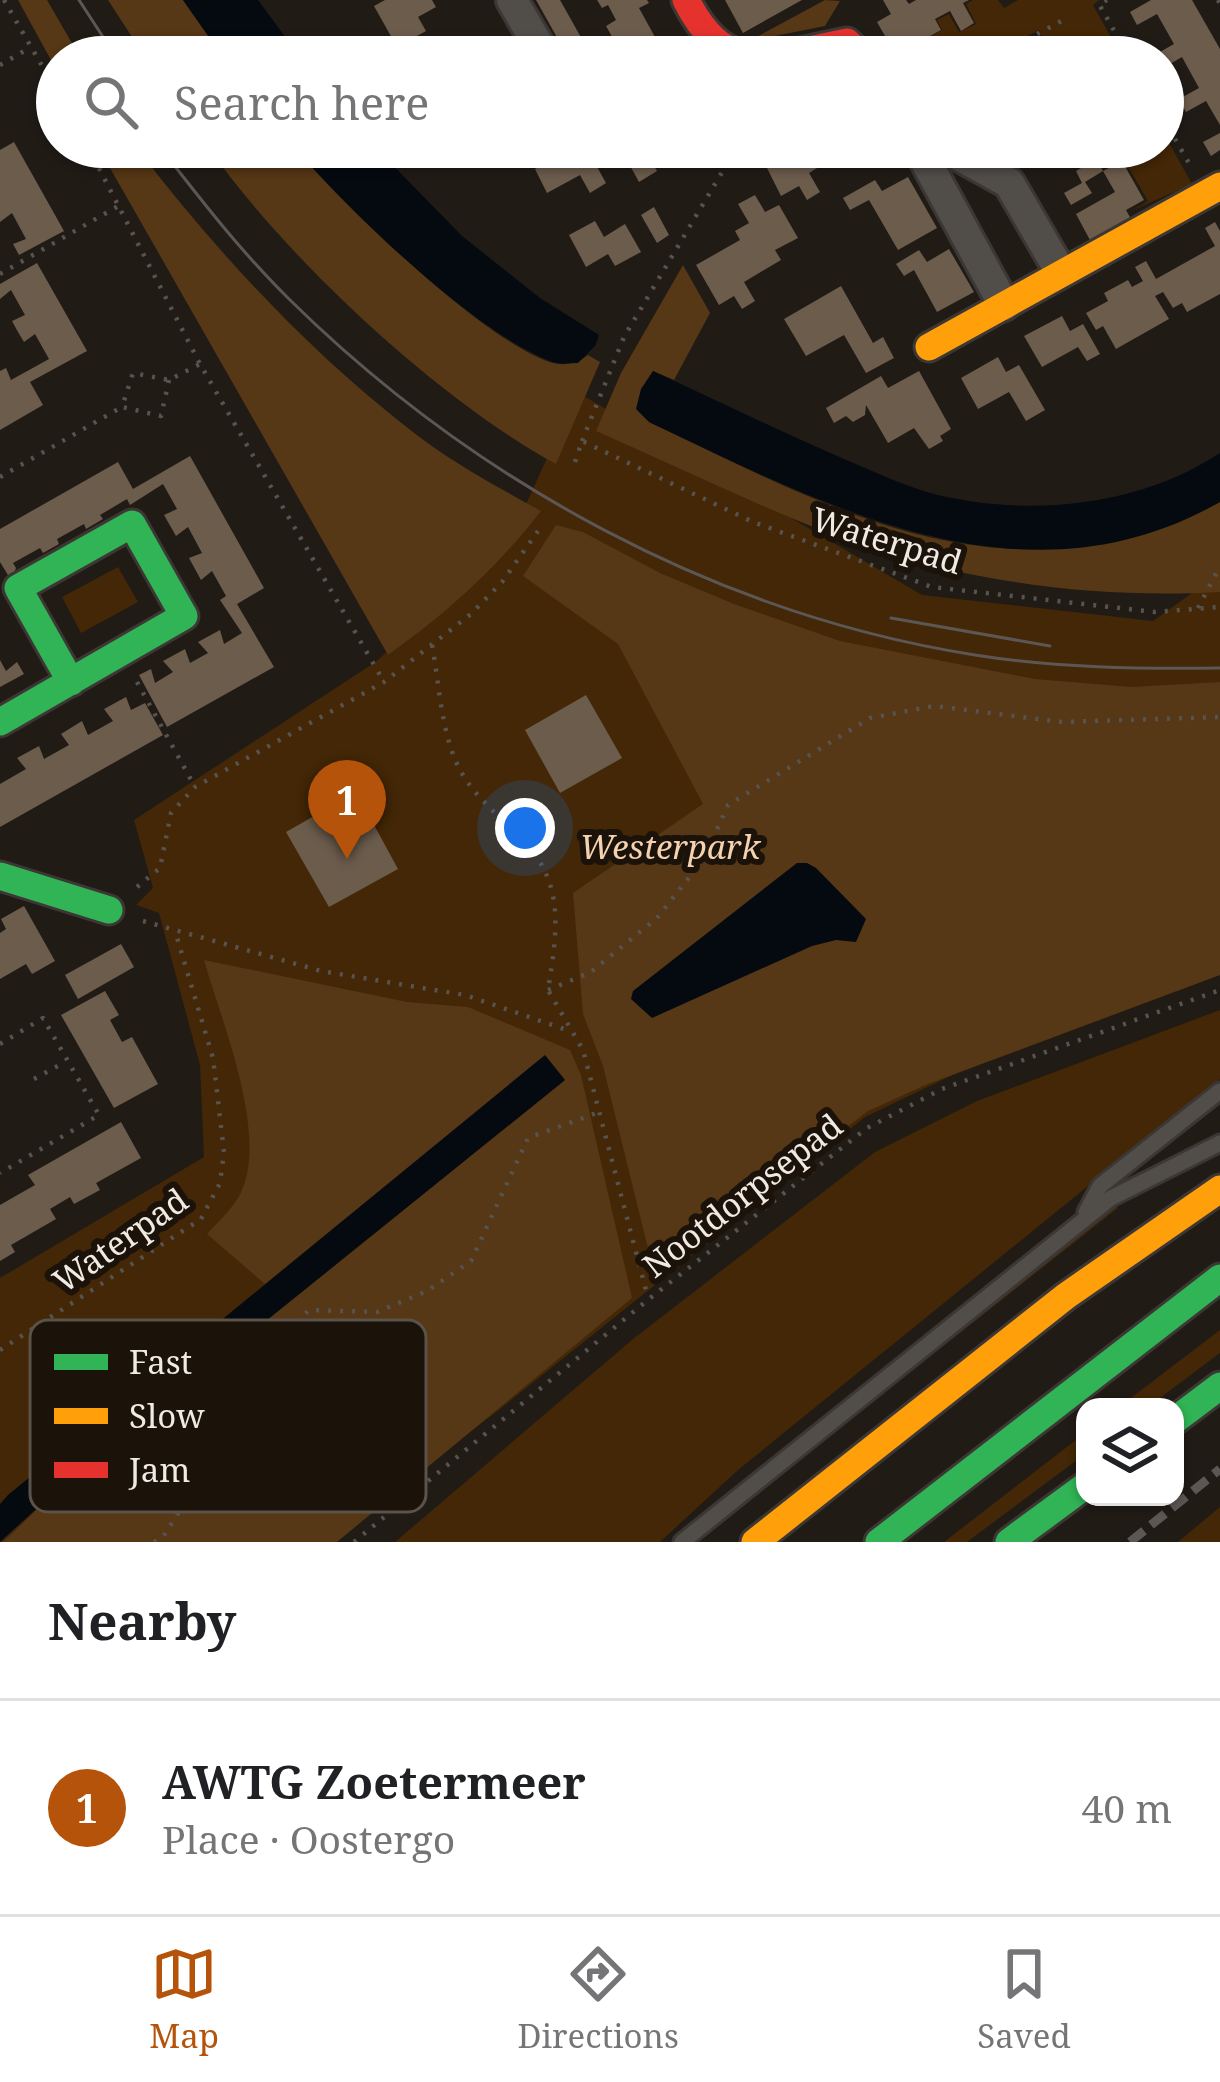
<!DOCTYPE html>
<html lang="en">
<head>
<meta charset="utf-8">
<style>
	:root { --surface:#fff; --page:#f6f6f6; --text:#202124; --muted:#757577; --line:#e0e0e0; --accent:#b45309 }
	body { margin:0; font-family:"Noto Serif",serif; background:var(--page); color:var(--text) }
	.controls { position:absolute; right:36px; bottom:36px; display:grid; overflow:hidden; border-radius:24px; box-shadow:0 3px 9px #0004 }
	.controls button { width:108px; height:108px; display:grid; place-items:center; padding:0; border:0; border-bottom:3px solid var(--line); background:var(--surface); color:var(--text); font:60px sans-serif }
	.you { position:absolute; left:525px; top:828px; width:42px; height:42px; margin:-30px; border:9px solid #fff; border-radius:50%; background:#1a73e8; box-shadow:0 0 0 18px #1a73e833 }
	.badge { display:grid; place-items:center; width:78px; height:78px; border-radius:50%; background:var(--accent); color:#fff; font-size:39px; font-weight:700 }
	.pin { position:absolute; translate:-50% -99px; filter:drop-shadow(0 3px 6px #0008) }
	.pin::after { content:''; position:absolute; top:63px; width:42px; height:36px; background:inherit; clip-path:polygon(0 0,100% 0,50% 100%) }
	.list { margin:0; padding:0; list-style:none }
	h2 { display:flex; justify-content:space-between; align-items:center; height:156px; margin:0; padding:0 48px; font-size:51px }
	h2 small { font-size:39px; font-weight:400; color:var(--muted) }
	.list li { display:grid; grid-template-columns:78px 1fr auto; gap:36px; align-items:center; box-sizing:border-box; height:216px; padding:0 48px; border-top:3px solid var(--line) }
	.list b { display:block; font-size:45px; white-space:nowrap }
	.list p { margin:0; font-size:39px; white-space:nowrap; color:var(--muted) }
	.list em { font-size:39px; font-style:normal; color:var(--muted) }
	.icon { flex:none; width:66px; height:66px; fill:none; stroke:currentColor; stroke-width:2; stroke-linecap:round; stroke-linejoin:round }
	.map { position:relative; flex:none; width:1220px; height:1542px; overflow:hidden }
	.search { position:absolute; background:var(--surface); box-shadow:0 3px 9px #0004; left:36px; right:36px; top:36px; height:132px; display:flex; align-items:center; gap:30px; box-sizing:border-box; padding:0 42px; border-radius:66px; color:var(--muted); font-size:45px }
	.sheet { height:372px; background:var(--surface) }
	nav { display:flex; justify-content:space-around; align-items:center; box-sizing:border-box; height:168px; border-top:3px solid var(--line); background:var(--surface); font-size:33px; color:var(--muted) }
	nav a { display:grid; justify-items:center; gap:6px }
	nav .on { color:var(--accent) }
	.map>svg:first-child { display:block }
</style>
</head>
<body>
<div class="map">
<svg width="1220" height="1542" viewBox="0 0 1220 1542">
	<rect width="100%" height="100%" fill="#211b16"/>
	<!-- green -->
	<g fill="#432706">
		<polygon points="973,0 998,0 1004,8 1018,0 1099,0 1093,5 1122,57 1066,57 1063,52 1054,57 1039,30 987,57 895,57 942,30 937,20 949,14 959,32 976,24 966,4"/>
		<polygon points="1163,132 1192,184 1131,211 1148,201 1126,163 1154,147 1163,147"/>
		<polygon points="577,392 922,595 1153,621 1220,573 1220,947 865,1117 500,1409 326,1542 0,1542 0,1278 204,1157 200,1065 159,913 136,905 153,888 134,820 377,661 513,533"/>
		<polygon points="118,567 138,602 81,633 62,597"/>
		<polygon points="1220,1010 1220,1079 738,1470 660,1542 395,1542 633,1339 875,1152 977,1101"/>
		<polygon points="1116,1206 1118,1208 695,1542"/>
		<polygon points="1220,1330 1220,1353 1148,1407 1119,1407"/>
		<polygon points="1085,1433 1085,1454 967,1542 944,1542"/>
		<polygon points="1220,1507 1220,1542 1178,1542"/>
	</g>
	<!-- forest -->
	<g fill="#563716">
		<polygon points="18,0 47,0 80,57 57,57 57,71"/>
		<polygon points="108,0 183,0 223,57 145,57"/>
		<polygon points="825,0 840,1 825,26 749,41"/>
		<path d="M98,147H136C215,250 306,349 409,429C449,461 496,486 541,511C496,569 447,613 388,655Z"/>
		<path d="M208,147H294C341,202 486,344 553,363C566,366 578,363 588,355L600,362L556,464C437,399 286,258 208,147Z"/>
		<path d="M683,265L710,313L674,380L653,371L649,422C845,515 1005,608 1220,502V592C1100,599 972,583 858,544C769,512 683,469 596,431L621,373Z"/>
		<polygon points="556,525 583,532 660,573 734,604 840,641 1035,679 1132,687 1220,682 1220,975 928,1084 868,1111 655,1277 603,1066 583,1014 573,893 703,804 618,644 523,576"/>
		<path d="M204,960L407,1002L468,1007L570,1050L581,1075L632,1298L337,1542H3L66,1482L565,1080L438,1144L265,1284L207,1234C217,1223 230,1211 238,1198C272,1140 221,1021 204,960Z"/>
	</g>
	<!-- water -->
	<g fill="#040a10">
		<polygon points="183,0 258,0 300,57 223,57"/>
		<path d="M294,147H375L462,236L540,298L599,335L595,346L578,363C568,363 559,365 550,361C473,331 349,211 294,147Z"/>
		<path d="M653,371C717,401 780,431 844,459C875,472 906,487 938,495C1031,517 1140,506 1220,453V502C1025,613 829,507 649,422L636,409L641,389Z"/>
		<polygon points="797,863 807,863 816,868 866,919 856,942 836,940 812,946 652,1018 631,999 633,991"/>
		<polygon points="545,1055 565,1080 66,1482 0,1542 0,1504 8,1495"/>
	</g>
	<!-- building -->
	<g fill="#6c5c4c">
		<polygon points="385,0 432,0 436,7 418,17 426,31 397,47 374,6"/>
		<polygon points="536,0 560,0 592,57 568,57"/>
		<polygon points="597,0 647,0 649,3 639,8 666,57 616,57 609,45 615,42 606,26 616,20 608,5 602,8"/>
		<polygon points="725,0 802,0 743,33"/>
		<polygon points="883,0 906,0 909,4 916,0 969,0 963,3 974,23 961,31 950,11 935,19 941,30 896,55 877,22 891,14"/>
		<polygon points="1151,0 1192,0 1220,49 1220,125 1206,101 1186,112 1182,105 1179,99 1199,88 1182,57 1163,68 1163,57 1151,57 1174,44 1157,14 1137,25 1130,12"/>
		<polygon points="443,37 452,53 477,38 488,57 419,57 416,52"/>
		<polygon points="1042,39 1052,57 1009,57"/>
		<polygon points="1220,133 1220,150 1211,156 1203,142"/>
		<polygon points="14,142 64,231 19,255 13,244 26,239 12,213 0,222 0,150"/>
		<polygon points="586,147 606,183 590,193 580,175 547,193 535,169 568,151 570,156"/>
		<polygon points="620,147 643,147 657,171 639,182"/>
		<polygon points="674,147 699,147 680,158"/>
		<polygon points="778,147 831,147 819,153 825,163 809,173 820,192 807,200 799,186 781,196 761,156"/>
		<polygon points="1062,147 1099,147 1071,163"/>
		<polygon points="1113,147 1147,147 1122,161"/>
		<polygon points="1096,159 1103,171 1085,182 1092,193 1071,205 1064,193 1082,183 1076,171"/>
		<polygon points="1122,161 1144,200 1126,210 1131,219 1091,242 1076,214 1115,192 1103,171"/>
		<polygon points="908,177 937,228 898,250 869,200 850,210 843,198 875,180 882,191"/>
		<polygon points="755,195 765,212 779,205 798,238 775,250 781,260 744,282 755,301 742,309 734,296 719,305 696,265 740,240 735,231 749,223 738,204"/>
		<polygon points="654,207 669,235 657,243 641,215"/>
		<polygon points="595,221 604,237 625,224 641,252 615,266 608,254 586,267 569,235"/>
		<polygon points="1215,222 1220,231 1220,294 1187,312 1182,303 1173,308 1163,292 1155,296 1169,319 1116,349 1103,326 1096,330 1086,313 1108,301 1104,293 1128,280 1132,287 1143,281 1135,267 1146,261 1156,279 1215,246 1205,228"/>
		<polygon points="949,249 974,292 937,312 914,270 904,276 896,264 919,250 927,262"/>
		<polygon points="37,263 87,351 30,382 43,405 0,430 0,371 6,368 11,380 49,359 35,334 24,342 18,332 12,321 25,315 11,290 0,299 0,284"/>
		<polygon points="841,286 873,343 883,337 894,358 866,373 844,335 806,356 784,319"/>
		<polygon points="1062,316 1070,331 1083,324 1100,354 1087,361 1078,347 1042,367 1024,336"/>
		<polygon points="998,357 1006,372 1019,365 1045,410 1026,421 1009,392 978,409 961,378"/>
		<polygon points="919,371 951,429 940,436 943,441 929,449 914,428 888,443 866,405 865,415 853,422 846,416 834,423 826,408 881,376 888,388"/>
		<polygon points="190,456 264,588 237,604 274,667 167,727 139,675 151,669 155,683 173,672 163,661 185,649 190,663 208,653 198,642 220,630 224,644 242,633 220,600 226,596 212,571 201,580 189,558 202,553 188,527 176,536 164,515 177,509 163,484 130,505 127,499 100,515 103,519 86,529 84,524 57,539 59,544 43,553 40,548 13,563 16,568 11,580 0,562 0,529 118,462 133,489"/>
		<polygon points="0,660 6,671 17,662 24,674 0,687"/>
		<polygon points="586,695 622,758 560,793 525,730"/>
		<polygon points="126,697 131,710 145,703 163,735 0,827 0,784 26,769 17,758 39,746 44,759 69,745 61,734 82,721 88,735 113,721 104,709"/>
		<polygon points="361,801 398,869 329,907 286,832 337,803 342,812"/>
		<polygon points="24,906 55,961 32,974 26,964 0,979 0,933 6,929 1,919"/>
		<polygon points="121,944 134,967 78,999 65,975"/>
		<polygon points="105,991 119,1015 110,1020 122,1042 132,1037 158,1084 114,1108 61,1015"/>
		<polygon points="121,1122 141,1158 96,1183 100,1190 74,1204 70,1197 50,1209 56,1219 11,1245 15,1252 0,1261 0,1205 35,1185 28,1175"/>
	</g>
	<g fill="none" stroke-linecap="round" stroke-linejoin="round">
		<!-- lane casing -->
		<g stroke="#3c3734" stroke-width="21">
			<g id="lane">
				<polyline points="1086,1212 1100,1186 1220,1091"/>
				<polyline points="682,1542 1111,1198 1220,1143"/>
			</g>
		</g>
		<!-- street casing -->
		<g stroke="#3c3734" stroke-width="36">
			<g id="street">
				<polyline points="512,0 545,57"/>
				<polyline points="918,147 1004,305"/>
				<polyline points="944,147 1009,183 1060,271"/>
			</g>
		</g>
		<!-- fast casing -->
		<g stroke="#3c3734" stroke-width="33">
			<g id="fast">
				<polyline points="0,722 184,616 132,524 18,588 71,682"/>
				<polyline points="0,876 109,910"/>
				<polyline points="1175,1420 1220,1386"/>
				<polyline points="879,1542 1220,1278"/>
				<polyline points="1009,1542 1085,1486"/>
			</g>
		</g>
		<!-- slow casing -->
		<g stroke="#3c3734" stroke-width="33">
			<g id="slow">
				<polyline points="929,347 1220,186"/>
				<polyline points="755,1542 1066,1296 1220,1189"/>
			</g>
		</g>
		<!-- jam casing -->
		<g stroke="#3c3734" stroke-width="33">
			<path id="jam" d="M686,0C727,81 772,56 847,42L863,57"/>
		</g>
		<!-- path -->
		<g stroke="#57534f" stroke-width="4.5" stroke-dasharray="3 9" stroke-linecap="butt">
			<polyline points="4,0 57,92"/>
			<polyline points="1107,0 1099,4 1129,57"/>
			<polyline points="1218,0 1220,4"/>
			<polyline points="995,57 1065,19"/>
			<polyline points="0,65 31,47"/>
			<polyline points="1163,118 1190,165"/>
			<polyline points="88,147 200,364 384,682"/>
			<polyline points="0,274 120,205"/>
			<polyline points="169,380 161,416 122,407 133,373 169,380 200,364"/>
			<polyline points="582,441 624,337 737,147"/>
			<polyline points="575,462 582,441 753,522 932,587 1155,612 1220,607"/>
			<polyline points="0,477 120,408"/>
			<polyline points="1198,608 1220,566"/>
			<path d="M432,645C439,682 441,729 457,764C475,802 510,822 535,855C565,895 555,945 548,990L583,1050L648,1298"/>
			<polyline points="137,682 195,787"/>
			<polyline points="137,887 160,868 171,813 195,787 384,682 471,614 502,582 538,531"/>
			<polyline points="143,921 321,971 465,995 567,1030"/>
			<polyline points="548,990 591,972 657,918 703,860 728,805 870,718 934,706 1062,722 1220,717"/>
			<polyline points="0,1044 43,1018 99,1115 0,1173"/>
			<polyline points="34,1079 65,1062"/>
			<polyline points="0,1350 201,1219 220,1183 224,1152 213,1058 175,931"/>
			<polyline points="154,1542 163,1537 179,1512 192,1422 309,1310 377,1312 427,1291 471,1261 528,1138 602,1111"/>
			<polyline points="354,1542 649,1299 867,1128 942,1089 1220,990"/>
		</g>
		<!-- lane -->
		<use href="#lane" stroke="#514d49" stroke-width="15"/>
		<!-- street -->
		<use href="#street" stroke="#514d49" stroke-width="30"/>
		<!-- fast -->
		<use href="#fast" stroke="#30b455" stroke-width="27"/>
		<!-- slow -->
		<use href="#slow" stroke="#ff9f0a" stroke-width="27"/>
		<!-- jam -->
		<use href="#jam" stroke="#e5322d" stroke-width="27"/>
		<!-- tram -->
		<g stroke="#5c5754" stroke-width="3">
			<polyline points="79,0 116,57"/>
			<path d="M160,147C201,200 242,253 290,300C475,482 716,614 975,655C1056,668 1138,669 1220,668"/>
			<polyline points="891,618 1050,646"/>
		</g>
		<!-- rail -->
		<polyline stroke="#5c5754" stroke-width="9" stroke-dasharray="18 9" stroke-linecap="butt" points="1130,1542 1220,1469"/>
	</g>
	<g text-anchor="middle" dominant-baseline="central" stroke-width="12" stroke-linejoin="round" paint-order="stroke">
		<!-- street labels -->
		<g font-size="33" fill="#f0eae3" stroke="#1b1209">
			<text transform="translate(887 540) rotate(17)">Waterpad</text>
			<text transform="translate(742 1195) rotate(-38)">Nootdorpsepad</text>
			<text transform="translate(120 1240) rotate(-35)">Waterpad</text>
		</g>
		<!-- park labels -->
		<g font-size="33" font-style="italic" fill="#f4d1b0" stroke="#1b1209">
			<text x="670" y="846">Westerpark</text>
		</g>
	</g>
	<!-- legend -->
	<rect x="30" y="1320" width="396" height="192" rx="18" fill="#1b1209" stroke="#5b534a" stroke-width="3"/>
	<rect x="54" y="1354" width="54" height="16" fill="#30b455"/>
	<rect x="54" y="1408" width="54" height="16" fill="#ff9f0a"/>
	<rect x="54" y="1462" width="54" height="16" fill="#e5322d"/>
	<g font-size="33" fill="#f0eae3">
		<text x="129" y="1374">Fast</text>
		<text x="129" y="1428">Slow</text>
		<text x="129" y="1482">Jam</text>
	</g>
</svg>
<div class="controls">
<button><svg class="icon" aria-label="layers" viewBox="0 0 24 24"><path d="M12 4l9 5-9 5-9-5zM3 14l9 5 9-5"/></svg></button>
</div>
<div class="you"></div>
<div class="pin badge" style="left:347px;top:859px">1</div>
<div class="search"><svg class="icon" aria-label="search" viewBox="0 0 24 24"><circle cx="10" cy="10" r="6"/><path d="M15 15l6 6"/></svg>Search here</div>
</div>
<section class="sheet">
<h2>Nearby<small></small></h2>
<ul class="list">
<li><span class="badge">1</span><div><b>AWTG Zoetermeer</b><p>Place · Oostergo</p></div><em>40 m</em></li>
</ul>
</section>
<nav>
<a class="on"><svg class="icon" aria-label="map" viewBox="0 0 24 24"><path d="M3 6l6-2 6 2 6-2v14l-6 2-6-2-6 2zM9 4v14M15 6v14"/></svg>Map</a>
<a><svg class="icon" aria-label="directions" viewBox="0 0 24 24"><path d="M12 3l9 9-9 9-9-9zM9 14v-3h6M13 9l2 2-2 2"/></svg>Directions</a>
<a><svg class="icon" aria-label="saved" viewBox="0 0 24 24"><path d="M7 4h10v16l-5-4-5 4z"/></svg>Saved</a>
</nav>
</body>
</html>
